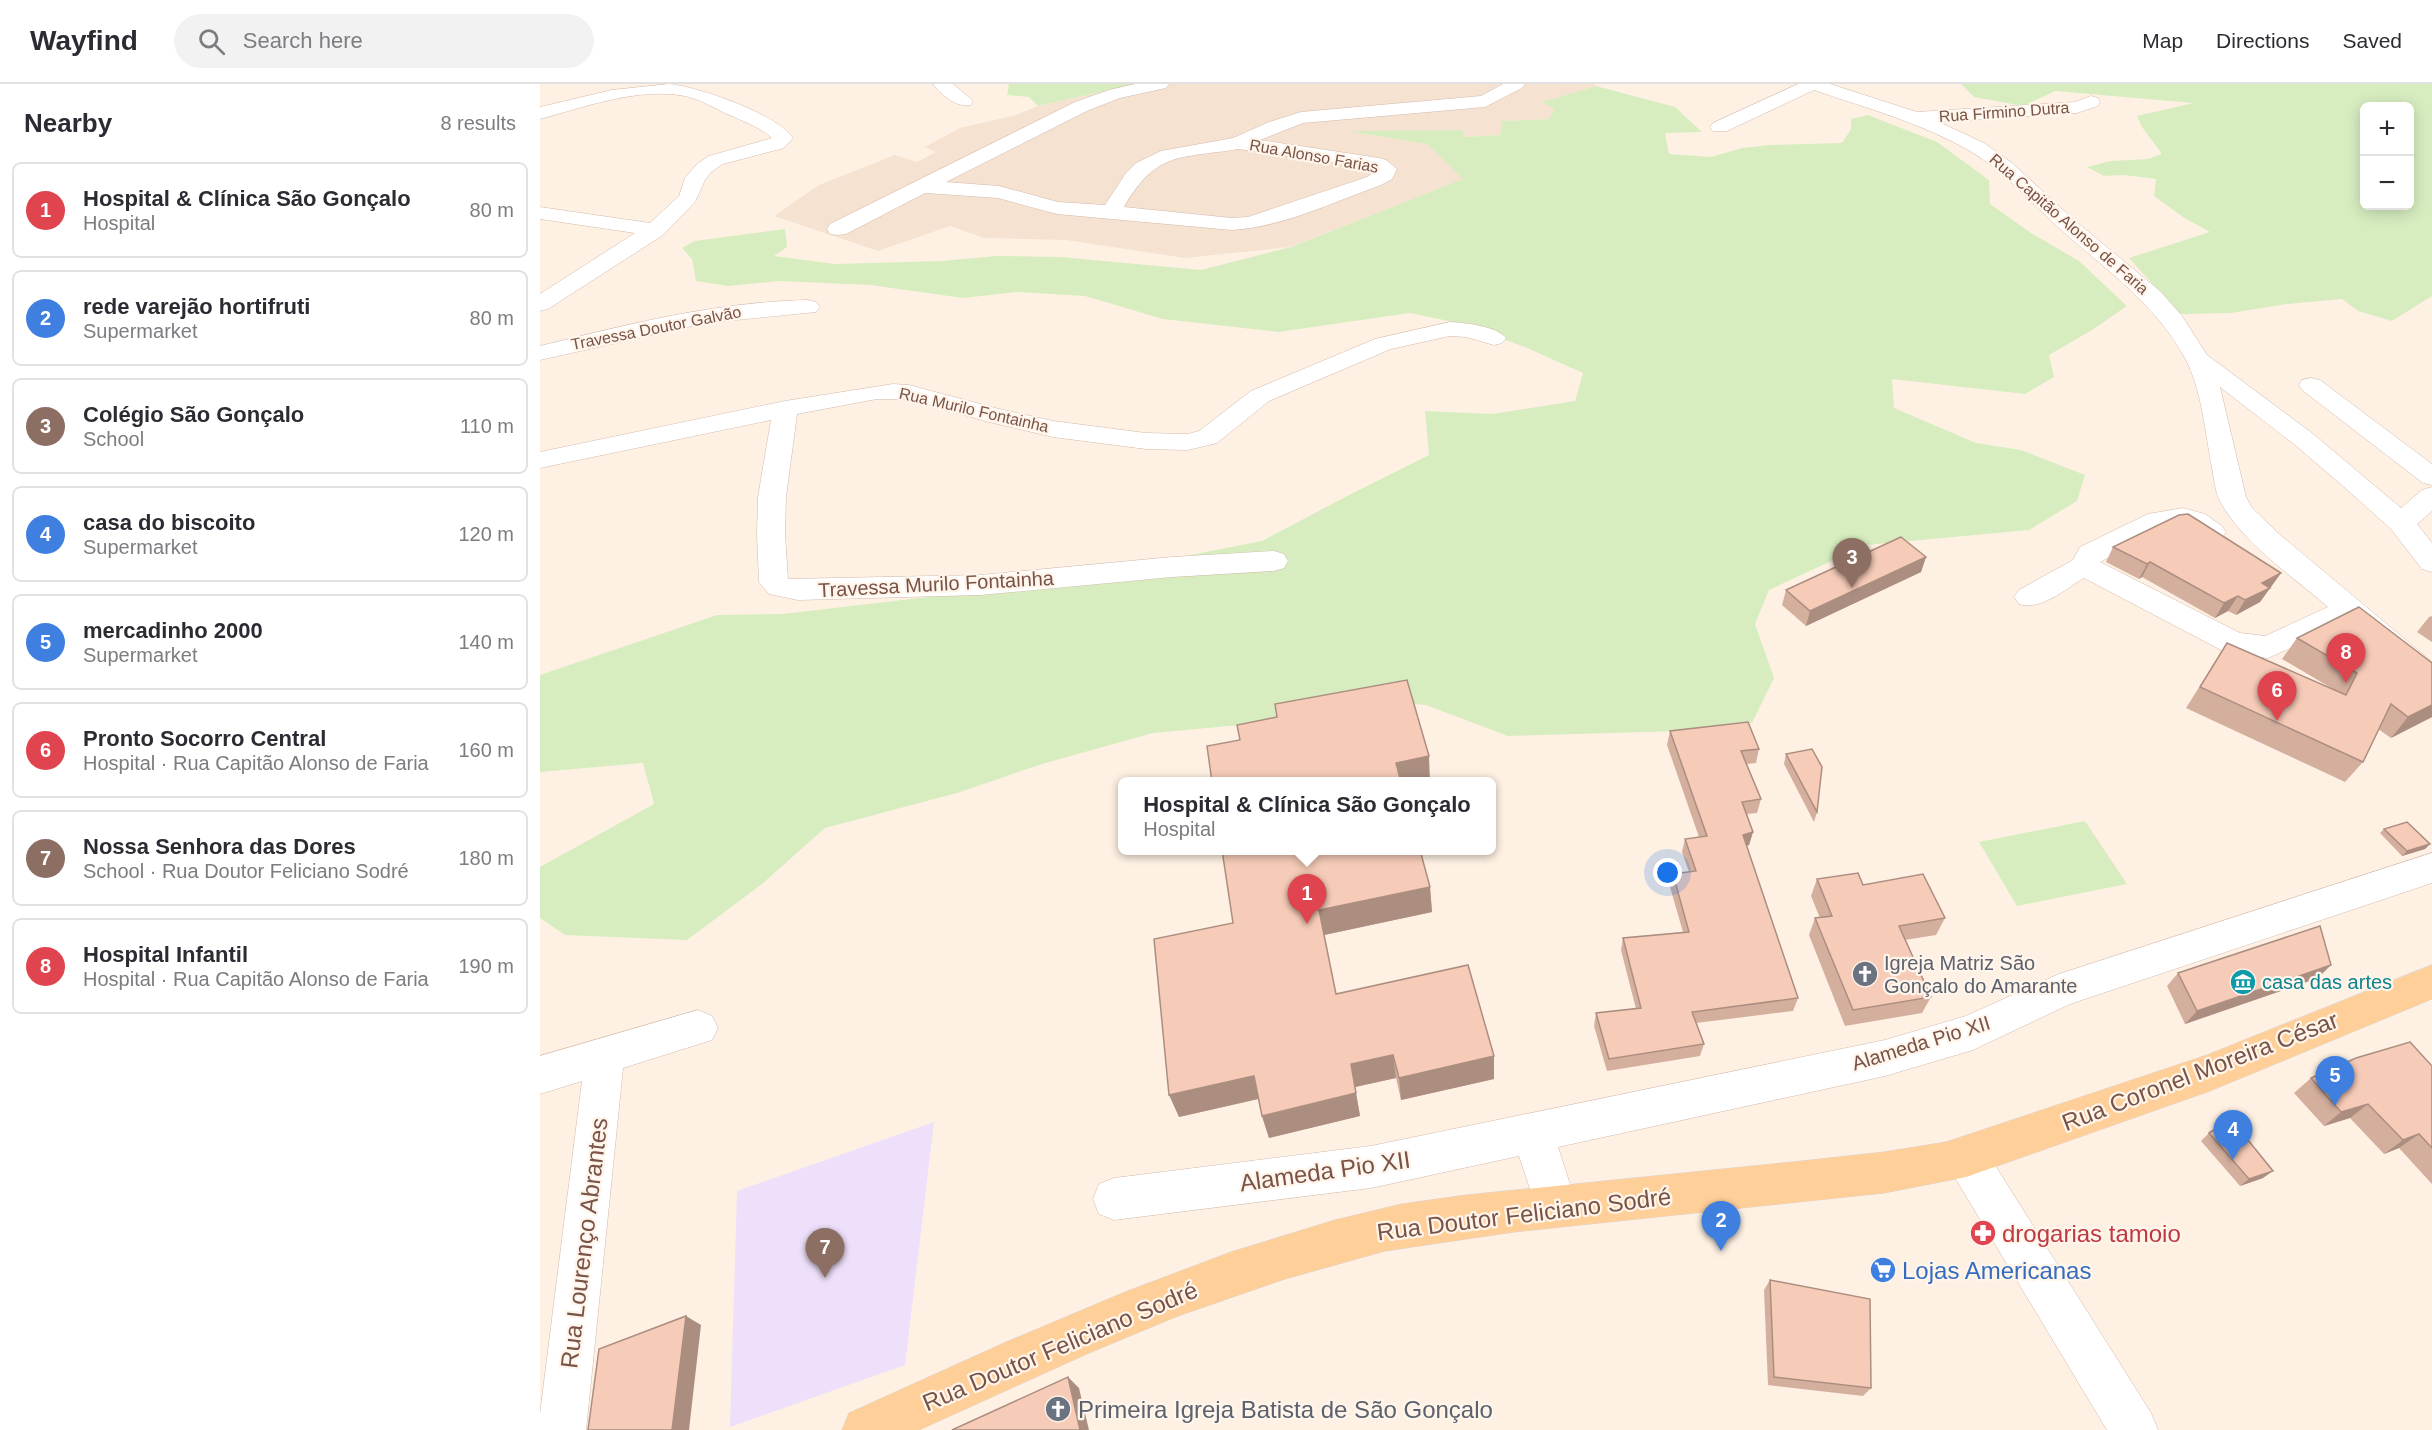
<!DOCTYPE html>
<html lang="en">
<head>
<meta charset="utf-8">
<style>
	:root { --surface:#fff; --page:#f2f2f3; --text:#2b2b33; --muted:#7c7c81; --line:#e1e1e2; --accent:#f2543e }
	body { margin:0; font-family:Helvetica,sans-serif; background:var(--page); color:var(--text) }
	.controls { position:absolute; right:18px; top:18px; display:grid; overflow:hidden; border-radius:9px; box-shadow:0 3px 15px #0003 }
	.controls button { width:54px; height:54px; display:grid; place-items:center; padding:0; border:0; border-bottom:2px solid var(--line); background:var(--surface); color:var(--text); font:30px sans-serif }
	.you { position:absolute; left:1128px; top:789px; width:21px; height:21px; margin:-15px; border:4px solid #fff; border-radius:50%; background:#1a73e8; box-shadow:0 0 0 9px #1a73e833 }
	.badge { display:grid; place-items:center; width:39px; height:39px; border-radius:50%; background:var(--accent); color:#fff; font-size:20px; font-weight:700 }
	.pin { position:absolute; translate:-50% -50px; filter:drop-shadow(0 2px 3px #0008) }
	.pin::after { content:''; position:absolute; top:32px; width:21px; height:18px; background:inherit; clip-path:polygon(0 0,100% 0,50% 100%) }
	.popup { position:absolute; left:578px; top:693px; width:378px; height:78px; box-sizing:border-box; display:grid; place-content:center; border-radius:9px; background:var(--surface); filter:drop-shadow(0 2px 4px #0005); font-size:20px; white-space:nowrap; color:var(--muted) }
	.popup b { font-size:22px; color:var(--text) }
	.popup::after { content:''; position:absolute; left:50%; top:100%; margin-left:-12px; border:12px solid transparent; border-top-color:var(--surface) }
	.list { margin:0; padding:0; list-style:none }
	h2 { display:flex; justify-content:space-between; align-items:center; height:78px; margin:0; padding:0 24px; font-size:26px }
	h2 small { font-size:20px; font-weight:400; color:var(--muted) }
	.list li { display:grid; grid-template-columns:39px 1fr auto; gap:18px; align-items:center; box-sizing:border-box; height:96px; margin:0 12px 12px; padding:0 12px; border:2px solid var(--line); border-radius:9px }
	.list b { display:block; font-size:22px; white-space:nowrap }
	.list p { margin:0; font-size:20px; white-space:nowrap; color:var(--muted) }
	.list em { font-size:20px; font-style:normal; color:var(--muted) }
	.icon { flex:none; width:33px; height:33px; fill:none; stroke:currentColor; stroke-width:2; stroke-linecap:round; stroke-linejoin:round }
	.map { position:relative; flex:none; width:1892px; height:1346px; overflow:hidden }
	header { display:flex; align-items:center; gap:36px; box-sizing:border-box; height:84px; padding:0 30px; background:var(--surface); border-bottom:2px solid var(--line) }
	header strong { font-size:28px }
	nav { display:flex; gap:33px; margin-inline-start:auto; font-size:21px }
	.search { width:420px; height:54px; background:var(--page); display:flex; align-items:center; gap:15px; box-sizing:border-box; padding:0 21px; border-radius:33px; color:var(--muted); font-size:22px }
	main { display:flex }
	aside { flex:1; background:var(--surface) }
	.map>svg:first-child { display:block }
</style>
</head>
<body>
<header>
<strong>Wayfind</strong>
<div class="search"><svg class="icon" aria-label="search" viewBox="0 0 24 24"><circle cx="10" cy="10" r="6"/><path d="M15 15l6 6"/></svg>Search here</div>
<nav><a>Map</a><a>Directions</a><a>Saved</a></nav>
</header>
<main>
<aside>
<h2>Nearby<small>8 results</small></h2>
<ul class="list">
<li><span class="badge" style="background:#e0444e">1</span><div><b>Hospital &amp; Clínica São Gonçalo</b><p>Hospital</p></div><em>80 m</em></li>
<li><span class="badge" style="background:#3f7fe0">2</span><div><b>rede varejão hortifruti</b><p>Supermarket</p></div><em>80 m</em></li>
<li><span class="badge" style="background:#8d6e63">3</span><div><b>Colégio São Gonçalo</b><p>School</p></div><em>110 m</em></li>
<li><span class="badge" style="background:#3f7fe0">4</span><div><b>casa do biscoito</b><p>Supermarket</p></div><em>120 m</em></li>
<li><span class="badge" style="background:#3f7fe0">5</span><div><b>mercadinho 2000</b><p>Supermarket</p></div><em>140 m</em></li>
<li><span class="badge" style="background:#e0444e">6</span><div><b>Pronto Socorro Central</b><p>Hospital · Rua Capitão Alonso de Faria</p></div><em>160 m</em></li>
<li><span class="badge" style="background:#8d6e63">7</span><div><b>Nossa Senhora das Dores</b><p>School · Rua Doutor Feliciano Sodré</p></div><em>180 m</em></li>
<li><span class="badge" style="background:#e0444e">8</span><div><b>Hospital Infantil</b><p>Hospital · Rua Capitão Alonso de Faria</p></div><em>190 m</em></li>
</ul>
</aside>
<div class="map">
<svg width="1892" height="1346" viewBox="0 0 1892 1346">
	<rect width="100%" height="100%" fill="#fef1e3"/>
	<!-- residential -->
	<polygon fill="#f6e2d1" points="595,0 1053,0 1056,2 1003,18 1014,25 1009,35 963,37 960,51 923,53 922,47 814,48 887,60 924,95 750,163 645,174 526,156 444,154 410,142 338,167 234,132 279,101 355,71 377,78 396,68 385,63 420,44 476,31 498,22"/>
	<!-- education -->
	<polygon fill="#eee0fa" points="394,1038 365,1281 190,1343 197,1107"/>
	<!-- green -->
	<g fill="#d7edc0" fill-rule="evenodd">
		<polygon points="469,0 595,0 498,22 489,13 467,11"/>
		<path d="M1421,0H1892V212L1852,237L1818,227L1802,215L1747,220L1691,229L1640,230L1589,174L1670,148L1643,133L1614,112L1616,95L1584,91L1564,92L1547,83L1570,77L1608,75L1622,70L1602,43L1597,32L1653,19L1515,7L1483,22L1434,13ZM1824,22H1870V122H1824Z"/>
		<polygon points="1056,2 1135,23 1162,48 1125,49 1129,70 1171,73 1202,64 1230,61 1302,59 1311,45 1311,35 1328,31 1397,58 1449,96 1450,120 1491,149 1539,177 1587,222 1552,246 1509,271 1514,293 1485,310 1352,295 1354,324 1436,359 1481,366 1545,391 1537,417 1489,446 1326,461 1229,506 1215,540 1234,594 1212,639 1142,647 968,652 886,621 831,617 743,637 613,649 502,680 417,709 285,744 222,800 147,856 25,851 0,834 0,783 114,720 103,679 0,688 0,591 177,531 243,530 507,499 722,457 809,411 889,371 885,327 952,330 1035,317 1043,289 985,263 918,239 870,229 738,248 623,235 545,212 477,208 423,214 330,201 240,197 188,202 156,197 152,175 142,164 155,157 245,145 247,163 234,172 295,180 401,177 457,172 521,173 661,186 751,163 923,95 887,60 808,47 922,46 924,53 960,51 962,37 1009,35 1014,25 1002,18"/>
		<polygon points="1545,737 1587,800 1477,822 1439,758"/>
	</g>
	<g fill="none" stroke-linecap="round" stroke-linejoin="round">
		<!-- minor casing -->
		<g stroke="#d3b9ab" stroke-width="1">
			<g id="minor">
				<path d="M129,0C159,3 235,29 253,54L244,64L183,80L171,88L165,96L155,118L123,151L8,225L0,227V210L95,149L0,135V123L110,139L139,112L145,94L157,80L169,72L232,54C219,43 203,37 187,30C174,24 160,15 145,12C98,3 45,23 0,35V23L72,6Z"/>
				<path d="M393,0H413L433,17L431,21C417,24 401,11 393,0Z"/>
				<path d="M595,0H629L626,4L580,14L549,26L406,98L459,102L518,118L565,121L586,89L596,79L621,67L693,54L729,38L761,28L941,12L963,0H985L982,4L945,23L763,39L720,56L839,74L846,76L857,85L852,95L841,101C793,118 743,143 692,146L517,130L458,114L385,109L306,150L298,151L290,150L287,145L290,140L535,18L569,6ZM698,65L818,82L836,87L827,93L708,133L692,134L584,123C617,66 640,75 698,65Z"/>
				<path d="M1258,0H1290L1377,28L1535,18L1551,12L1558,14L1560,18L1558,22L1537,29L1399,38L1444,59L1472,79L1534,136L1620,207L1642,232L1667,271L1772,349L1861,424L1882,406L1892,403V427L1877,440L1892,459V488L1882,485L1851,445L1803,402L1754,360L1680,303L1706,413L1712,424L1739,450L1892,578V606L1881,603L1806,539L1728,574L1694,570L1683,567L1544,494C1525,505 1501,527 1479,520L1474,513L1479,506L1533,476L1540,463L1608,430L1643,424L1665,430L1682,442L1686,448L1682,454C1664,459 1658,449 1643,442L1624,444L1560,478L1700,549L1725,552L1788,523C1753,493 1699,456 1679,415C1675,406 1674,394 1672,384C1665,348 1662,306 1645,274C1614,218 1566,186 1519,144C1490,118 1464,87 1430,67C1382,39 1326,24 1274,6L1187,47H1173L1170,43L1173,39Z"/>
				<path d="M268,216L276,218L280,223L276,228L166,239L0,276V262C89,240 176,218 268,216Z"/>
				<path d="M910,238C925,239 957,242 966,254L962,259L954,261L926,253L910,252L851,265L729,317L677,359L648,366L606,365L513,353L445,337L368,315H337L257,330L246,413L245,450L248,495L440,491L632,473L734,467L744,470L748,477L744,484L734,487L632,493L440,511L258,516L229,510L219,498L217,450L218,413L231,336L0,384V368L245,317L353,300L369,301L459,325L513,337L606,349L648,350L659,347L711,307L835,255Z"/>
				<polygon points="1771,294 1780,296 1892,380 1892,401 1883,399 1762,306 1759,301 1762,296"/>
				<polygon points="1892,769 1892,799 1530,920 1433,966 1345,992 1018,1063 1037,1122 1031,1137 1016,1143 1001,1137 979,1072 831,1104 574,1136 559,1130 553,1115 559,1100 574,1094 831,1062 1345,956 1426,932 1519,890"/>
				<polygon points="158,926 172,932 178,944 172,956 83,984 46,1346 0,1346 0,1330 42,997 0,1010 0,972"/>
				<polygon points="1426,1053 1441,1059 1611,1329 1618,1346 1567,1346 1411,1087 1405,1073 1411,1059"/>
			</g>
		</g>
		<!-- major casing -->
		<g stroke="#dcd2cf" stroke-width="1">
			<polygon id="major" points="1892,881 1892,915 1670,1007 1426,1093 1344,1109 974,1148 845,1167 745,1195 638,1232 549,1269 379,1346 302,1346 309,1329 464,1259 585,1208 691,1168 795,1136 862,1120 926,1111 1262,1077 1344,1068 1406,1058 1667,971"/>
		</g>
		<!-- minor -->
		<use href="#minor" fill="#fff" fill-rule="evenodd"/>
		<!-- major -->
		<use href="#major" fill="#ffcf99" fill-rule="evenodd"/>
	</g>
	<!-- wall -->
	<g fill="#d4af9e">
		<polygon points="1573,463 1741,489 1720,518 1696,531 1688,527 1675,534 1602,493 1599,495 1566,478"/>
		<polygon points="1386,473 1381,488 1266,542 1242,521 1246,506"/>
		<polygon points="1892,532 1892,558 1877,548 1889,533"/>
		<polygon points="1757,554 1892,633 1851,654 1838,645 1823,678 1805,698 1646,624 1687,559 1798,608 1742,575"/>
		<polygon points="1130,647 1219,665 1216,679 1206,680 1221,715 1217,729 1207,730 1213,748 1209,761 1206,762 1258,914 1253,927 1156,939 1164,960 1160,972 1067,987 1054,942 1056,929 1096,925 1081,866 1083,854 1143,848 1130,803 1133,790 1149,788 1142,768 1145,755 1159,753 1127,661"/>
		<polygon points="1246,670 1277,728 1274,738 1244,680"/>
		<polygon points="1844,745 1890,760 1885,765 1862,772 1840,749"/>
		<polygon points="1277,795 1323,801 1405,834 1396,851 1365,856 1391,913 1382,929 1305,942 1269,851 1275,834 1280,834 1271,812"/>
		<polygon points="890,803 892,828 784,851 796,910 954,972 954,995 861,1016 856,994 815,1003 820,1032 729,1054 722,1032 719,1015 639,1033 693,839"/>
		<polygon points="1638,889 1778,894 1645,940 1627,902"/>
		<polygon points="1892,982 1892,1100 1859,1064 1844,1070 1810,1034 1784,1042 1754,1009 1771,994"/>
		<polygon points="1669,1049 1723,1094 1700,1102 1661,1057"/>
		<polygon points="1230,1196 1331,1304 1323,1312 1228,1301 1224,1206"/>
	</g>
	<!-- shaded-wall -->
	<g fill="#ac8e81">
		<polygon points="1386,473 1381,488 1266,542 1270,527"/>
		<polygon points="1610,478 1602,493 1599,495 1607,480"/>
		<polygon points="1741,489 1720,518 1696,531 1705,516 1722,499"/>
		<polygon points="1698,512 1688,527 1675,534 1684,519"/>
		<polygon points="1892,621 1892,633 1851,654 1868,633"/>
		<polygon points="889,672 890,698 858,698 856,679"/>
		<polygon points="1213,748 1209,761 1199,765 1203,751"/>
		<polygon points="1890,760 1885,765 1862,772 1867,767"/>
		<polygon points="890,803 892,828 784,851 779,826"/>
		<polygon points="1791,881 1778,894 1645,940 1657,927"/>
		<polygon points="853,971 856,994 815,1003 811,980"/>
		<polygon points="954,972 954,995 861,1016 859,994"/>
		<polygon points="714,992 722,1014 639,1033 629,1011"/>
		<polygon points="816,1009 820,1032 729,1054 722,1032"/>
		<polygon points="1828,1020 1810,1034 1784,1042 1801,1028"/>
		<polygon points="1879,1050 1859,1064 1844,1070 1863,1056"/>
		<polygon points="1733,1087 1723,1094 1700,1102 1709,1095"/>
		<polygon points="146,1232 161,1241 149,1346 132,1346"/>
		<polygon points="528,1293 539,1304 549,1346 540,1346"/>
	</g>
	<!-- building -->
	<g fill="#f6cbb8" stroke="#ac8e81" stroke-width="1.5">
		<polygon points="1648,430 1741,489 1722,499 1730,504 1705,516 1698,512 1684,519 1610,478 1607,480 1573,463 1639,431"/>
		<polygon points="1361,453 1386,473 1270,527 1246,506"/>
		<polygon points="1819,523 1892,579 1892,621 1868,633 1851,620 1823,678 1660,603 1687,559 1806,611 1817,589 1757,554"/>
		<polygon points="867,596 889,672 856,679 861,698 672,698 667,662 700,656 697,641 737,633 735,620"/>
		<polygon points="1208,638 1219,665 1201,667 1221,715 1202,718 1213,748 1203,751 1258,914 1152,928 1164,960 1069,975 1056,929 1101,924 1083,854 1149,848 1133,790 1156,787 1145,755 1167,752 1130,647"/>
		<polygon points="1272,665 1282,683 1277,728 1246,670"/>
		<polygon points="1867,738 1890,760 1867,767 1844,745"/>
		<polygon points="682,766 880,766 890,803 779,826 796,910 928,881 954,972 859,994 853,971 811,980 816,1009 722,1032 714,992 629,1011 614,855 693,839"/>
		<polygon points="1318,789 1323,801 1383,790 1405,834 1359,842 1391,913 1313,926 1275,834 1292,832 1277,795"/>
		<polygon points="1780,842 1791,881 1657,927 1638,889"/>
		<polygon points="1870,958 1892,982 1892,1064 1879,1050 1863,1056 1828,1020 1801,1028 1771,994 1816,974"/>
		<polygon points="1691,1035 1733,1087 1709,1095 1669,1049"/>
		<polygon points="1230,1196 1330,1215 1331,1304 1234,1293"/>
		<polygon points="146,1232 132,1346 48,1346 59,1265"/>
		<polygon points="528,1293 540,1346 412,1346"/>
	</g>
	<!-- icons -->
	<defs>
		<g id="church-disc" transform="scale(1.35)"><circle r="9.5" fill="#6b7280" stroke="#fff5eb"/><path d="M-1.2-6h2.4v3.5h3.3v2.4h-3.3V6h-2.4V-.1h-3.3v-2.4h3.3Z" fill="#fff"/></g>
		<g id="museum-disc" transform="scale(1.35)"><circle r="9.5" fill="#0f9aa8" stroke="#fff5eb"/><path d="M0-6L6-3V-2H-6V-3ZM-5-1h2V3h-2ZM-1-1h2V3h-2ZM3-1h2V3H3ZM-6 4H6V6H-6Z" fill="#fff"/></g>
		<g id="pharmacy-disc" transform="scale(1.35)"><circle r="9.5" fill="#e0444e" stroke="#fff5eb"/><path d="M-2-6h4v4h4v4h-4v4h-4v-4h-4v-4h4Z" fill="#fff"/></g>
		<g id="supermarket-disc" transform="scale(1.35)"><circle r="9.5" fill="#3f7fe0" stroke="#fff5eb"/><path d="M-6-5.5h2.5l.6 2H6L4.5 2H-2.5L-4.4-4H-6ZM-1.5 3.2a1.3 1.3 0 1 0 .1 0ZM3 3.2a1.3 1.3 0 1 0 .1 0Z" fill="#fff"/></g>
	</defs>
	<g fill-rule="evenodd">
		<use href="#church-disc" x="1325" y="890"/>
		<use href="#museum-disc" x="1703" y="898"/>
		<use href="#pharmacy-disc" x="1443" y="1149"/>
		<use href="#supermarket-disc" x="1343" y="1186"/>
		<use href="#church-disc" x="518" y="1325"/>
	</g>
	<g text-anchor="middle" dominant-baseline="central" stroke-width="4.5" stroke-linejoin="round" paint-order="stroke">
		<!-- far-street labels -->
		<g font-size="16" fill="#795347" stroke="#fff5eb">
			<text transform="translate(1464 28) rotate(-4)">Rua Firmino Dutra</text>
			<text transform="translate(774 72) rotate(10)">Rua Alonso Farias</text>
			<text transform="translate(1529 140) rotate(41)">Rua Capitão Alonso de Faria</text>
			<text transform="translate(116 244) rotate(-11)">Travessa Doutor Galvão</text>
			<text transform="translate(434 326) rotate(13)">Rua Murilo Fontainha</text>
		</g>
		<!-- street labels -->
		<g font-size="20" fill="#795347" stroke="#fff5eb">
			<text transform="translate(396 500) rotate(-3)">Travessa Murilo Fontainha</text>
			<text transform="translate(1381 959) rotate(-17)">Alameda Pio XII</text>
		</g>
		<!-- worship labels -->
		<g font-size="20" fill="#5b616d" stroke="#fff5eb" text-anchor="start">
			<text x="1344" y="879">Igreja Matriz São<tspan x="1344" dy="23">Gonçalo do Amarante</tspan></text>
		</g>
		<!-- culture labels -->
		<g font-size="20" fill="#0d838f" stroke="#fff5eb" text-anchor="start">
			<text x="1722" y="898">casa das artes</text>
		</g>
		<!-- near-street labels -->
		<g font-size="24" fill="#795347" stroke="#fff5eb">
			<text transform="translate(1660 987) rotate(-21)">Rua Coronel Moreira César</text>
			<text transform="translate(785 1087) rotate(-8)">Alameda Pio XII</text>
			<text transform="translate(984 1130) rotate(-7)">Rua Doutor Feliciano Sodré</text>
			<text transform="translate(44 1159) rotate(-83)">Rua Lourenço Abrantes</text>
			<text transform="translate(520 1262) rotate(-23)">Rua Doutor Feliciano Sodré</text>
		</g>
		<!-- near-health labels -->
		<g font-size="24" fill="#be3a42" stroke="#fff5eb" text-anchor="start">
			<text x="1462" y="1149">drogarias tamoio</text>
		</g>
		<!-- near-shop labels -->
		<g font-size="24" fill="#366cbe" stroke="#fff5eb" text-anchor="start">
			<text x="1362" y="1186">Lojas Americanas</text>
		</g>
		<!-- near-worship labels -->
		<g font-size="24" fill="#5b616d" stroke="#fff5eb" text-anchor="start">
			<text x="538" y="1325">Primeira Igreja Batista de São Gonçalo</text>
		</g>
	</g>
</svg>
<div class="controls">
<button>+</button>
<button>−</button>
</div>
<div class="you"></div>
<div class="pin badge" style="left:767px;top:840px;background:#e0444e">1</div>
<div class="popup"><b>Hospital &amp; Clínica São Gonçalo</b>Hospital</div>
<div class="pin badge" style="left:1181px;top:1167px;background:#3f7fe0">2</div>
<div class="pin badge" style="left:1312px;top:504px;background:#8d6e63">3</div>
<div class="pin badge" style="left:1693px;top:1076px;background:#3f7fe0">4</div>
<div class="pin badge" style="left:1795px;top:1022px;background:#3f7fe0">5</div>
<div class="pin badge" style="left:1737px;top:637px;background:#e0444e">6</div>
<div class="pin badge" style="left:285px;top:1194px;background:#8d6e63">7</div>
<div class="pin badge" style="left:1806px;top:599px;background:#e0444e">8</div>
</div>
</main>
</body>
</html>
